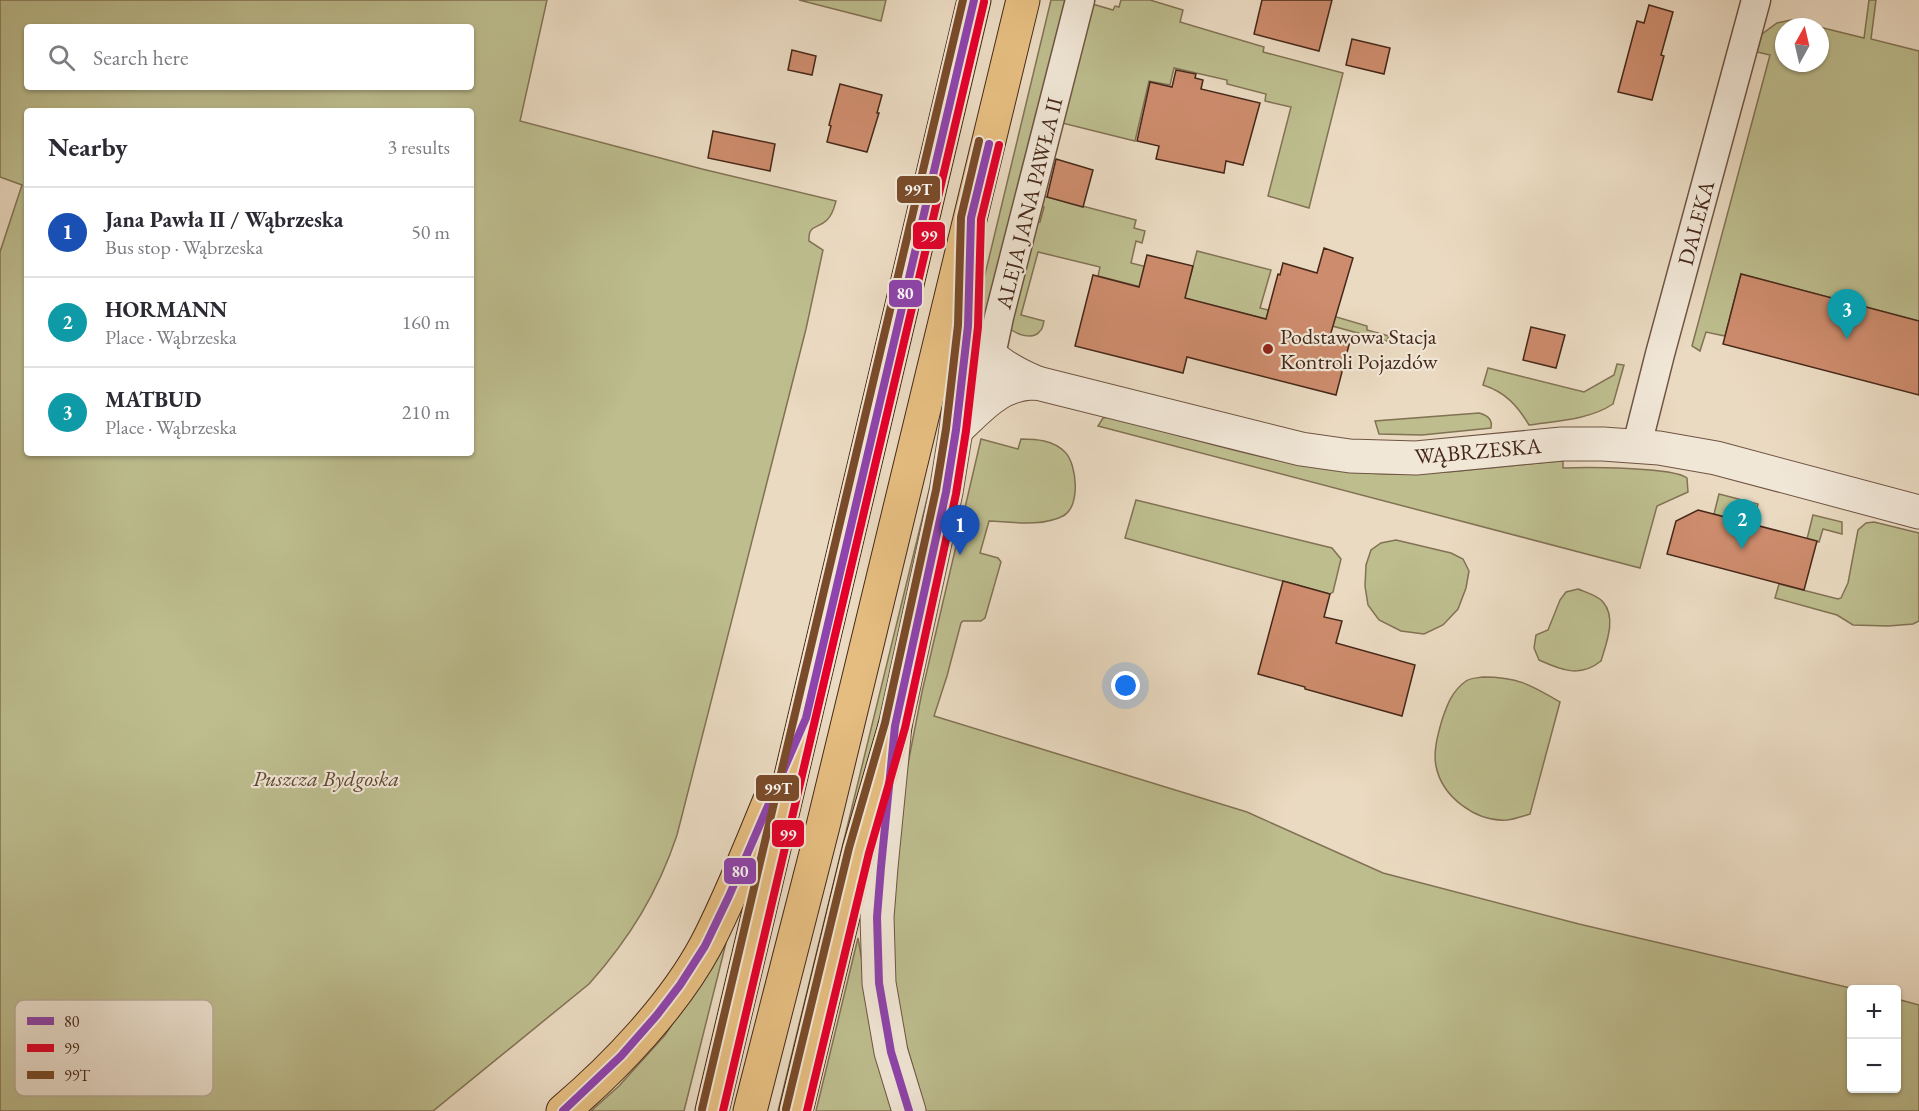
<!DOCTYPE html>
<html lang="en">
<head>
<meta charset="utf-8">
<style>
	:root { --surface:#fff; --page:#f2f2f3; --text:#2b2b33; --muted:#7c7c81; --line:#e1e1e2; --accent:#ea580c }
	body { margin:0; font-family:"EB Garamond",serif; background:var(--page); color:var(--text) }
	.controls { position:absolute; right:18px; bottom:18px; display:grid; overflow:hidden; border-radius:6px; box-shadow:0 2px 4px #0004 }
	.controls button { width:54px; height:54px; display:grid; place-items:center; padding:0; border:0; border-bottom:2px solid var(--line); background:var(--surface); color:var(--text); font:30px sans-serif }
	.compass { position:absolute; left:1775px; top:18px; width:54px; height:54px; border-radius:50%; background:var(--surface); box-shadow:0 2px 4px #0004; rotate:8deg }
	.you { position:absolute; left:1126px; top:686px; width:21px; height:21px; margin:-15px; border:4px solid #fff; border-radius:50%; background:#1a73e8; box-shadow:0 0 0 9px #1a73e833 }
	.badge { display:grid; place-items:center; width:39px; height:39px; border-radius:50%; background:var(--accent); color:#fff; font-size:20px; font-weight:700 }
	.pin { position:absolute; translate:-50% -50px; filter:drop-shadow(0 2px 3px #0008) }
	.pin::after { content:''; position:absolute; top:32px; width:21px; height:18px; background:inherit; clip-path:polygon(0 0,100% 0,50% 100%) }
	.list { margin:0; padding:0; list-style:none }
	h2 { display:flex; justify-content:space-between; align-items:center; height:78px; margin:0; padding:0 24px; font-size:26px }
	h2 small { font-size:20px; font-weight:400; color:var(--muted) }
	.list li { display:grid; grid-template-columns:39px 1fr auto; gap:18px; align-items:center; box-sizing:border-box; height:90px; padding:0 24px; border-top:2px solid var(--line) }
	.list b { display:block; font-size:22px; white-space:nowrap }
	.list p { margin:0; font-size:20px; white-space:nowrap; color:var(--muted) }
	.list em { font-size:20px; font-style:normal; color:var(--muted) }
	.icon { flex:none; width:33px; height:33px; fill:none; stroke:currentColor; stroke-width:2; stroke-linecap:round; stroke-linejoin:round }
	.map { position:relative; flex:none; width:1919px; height:1111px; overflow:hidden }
	.search { position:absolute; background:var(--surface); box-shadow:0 2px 4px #0004; left:24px; top:24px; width:450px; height:66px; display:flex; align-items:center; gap:15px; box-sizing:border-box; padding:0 21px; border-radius:6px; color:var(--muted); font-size:22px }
	.panel { position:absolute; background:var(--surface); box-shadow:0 2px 4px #0004; left:24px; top:108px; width:450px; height:348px; border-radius:6px }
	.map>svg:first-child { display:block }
</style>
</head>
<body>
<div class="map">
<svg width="1919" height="1111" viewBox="0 0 1919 1111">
	<rect width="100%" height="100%" fill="#eadac1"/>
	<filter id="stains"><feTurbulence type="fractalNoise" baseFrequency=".00333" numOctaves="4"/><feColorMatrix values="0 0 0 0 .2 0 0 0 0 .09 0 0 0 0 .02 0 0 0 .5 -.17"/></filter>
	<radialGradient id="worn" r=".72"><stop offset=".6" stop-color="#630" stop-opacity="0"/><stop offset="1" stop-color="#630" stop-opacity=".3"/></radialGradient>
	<!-- green -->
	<g fill="#bdbd8e" stroke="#827254" stroke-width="1.5" fill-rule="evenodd">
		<path d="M0,0H547L520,121L702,169L836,201C834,208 833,214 827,220C818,229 808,224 809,241L823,250L806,329L677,835C658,892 630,938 589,984L433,1111H0V252L22,185L0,177ZM27,27H471V87H27ZM27,111H471V453H27Z"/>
		<polygon points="799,0 886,0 881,21"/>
		<polygon points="1051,0 1073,0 986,320 981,310 982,287"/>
		<polygon points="1121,0 1150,0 1183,10 1180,22 1264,47 1263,52 1343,73 1309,208 1268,196 1291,107 1265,101 1266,94 1227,84 1227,80 1174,68 1170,85 1149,81 1135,141 1062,123 1089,3 1113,10 1115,6 1119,7"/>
		<path d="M1869,0H1876L1871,39L1919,51V321L1741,274L1725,336L1706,332L1700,351L1692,346L1770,55L1757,52L1762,34L1777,23L1791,20L1864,38ZM1784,27H1820V63H1784Z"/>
		<path d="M1044,196L1136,220L1134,228L1145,231L1142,243L1136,241L1131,263L1190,278L1197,251L1271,270L1260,308L1296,317L1313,310L1367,326V330L1389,336L1387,341L1332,326L1328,335L1098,276L1100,267L1038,252L1021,315L1044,321C1043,324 1043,329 1040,331C1033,341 1017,334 1010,329L1033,223L1040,222L1044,207L1039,204Z"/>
		<path d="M1617,364L1624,365L1613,404C1589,420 1556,421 1529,425C1517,405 1505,392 1483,385L1488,368L1584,392L1614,375Z"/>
		<path d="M1479,413C1487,415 1493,419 1491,428L1422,435L1379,434L1375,421Z"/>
		<path d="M1112,417C1202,441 1294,472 1389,474C1447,475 1505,465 1563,461V468C1584,467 1674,467 1687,478L1688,492L1657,506L1640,568L1098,426L1103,418Z"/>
		<path d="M981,439L1018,449L1021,439C1036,439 1053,440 1065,452C1077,464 1081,507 1063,516C1042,527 1012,522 989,521L980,553L998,558L1001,562L985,618L981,621H963L961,623L947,676L934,716L1247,812L1383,873L1579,924L1855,989L1852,990V1088H1896L1897,999L1919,1005V1111H926L905,1040L895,985L891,928L903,789L922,692Z"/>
		<polygon points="937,458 930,506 787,1111 778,1111"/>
		<polygon points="1719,494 1758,504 1753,525 1714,514"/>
		<polygon points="1136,500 1332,548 1341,559 1333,592 1330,594 1125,538"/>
		<polygon points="1813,515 1842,522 1842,534 1823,529 1819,542 1807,539"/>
		<polygon points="1874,522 1919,533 1919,621 1913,624 1888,626 1853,625 1837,615 1775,598 1779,584 1838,599 1841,598 1848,583 1858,530 1866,523"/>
		<polygon points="1396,540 1451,553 1463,559 1469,571 1466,588 1458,609 1443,625 1424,634 1401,631 1379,620 1368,605 1365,586 1366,565 1371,550 1381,543"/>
		<path d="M1578,589C1585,592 1599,596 1603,602C1617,618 1606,644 1601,661C1580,678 1561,670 1539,660L1534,648L1536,635L1548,630L1560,600L1566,592Z"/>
		<path d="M1483,677C1518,677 1531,685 1560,702L1530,814C1523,816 1515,819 1507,820C1476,822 1442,797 1436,766C1433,751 1438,734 1442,720C1447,705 1452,691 1466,681C1470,678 1477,678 1483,677Z"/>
		<polygon points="858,938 869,1002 897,1111 816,1111"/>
		<polygon points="726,943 684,1111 591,1111 619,1086 665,1035"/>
	</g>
	<!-- building -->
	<g fill="#cd8c6d" stroke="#462819" stroke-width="1.5">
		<polygon points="1262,0 1332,0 1319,51 1254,34"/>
		<polygon points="1649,5 1673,12 1661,55 1664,56 1652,100 1618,92 1637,21 1644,23"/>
		<polygon points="1352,39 1390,48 1384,74 1346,65"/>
		<polygon points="792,50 816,56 812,75 788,70"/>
		<polygon points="1176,70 1196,74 1195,78 1203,80 1201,89 1260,103 1243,165 1226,161 1224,173 1156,159 1159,146 1137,141 1150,82 1172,87"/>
		<polygon points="840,84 882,95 877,113 879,113 867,152 827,142 831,126 829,125"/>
		<polygon points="713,131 775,144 770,171 708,158"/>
		<polygon points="1056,159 1093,170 1083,207 1047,197"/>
		<polygon points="1324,248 1353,258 1330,336 1350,341 1336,395 1187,357 1183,373 1075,346 1093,275 1139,287 1147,255 1193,266 1185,298 1266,319 1278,274 1280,275 1283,263 1317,273"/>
		<polygon points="1741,274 1919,321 1919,395 1723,344"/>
		<polygon points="1531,327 1565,335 1556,368 1523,360"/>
		<polygon points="1698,510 1817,541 1804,590 1667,554 1676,521"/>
		<polygon points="1283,581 1330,594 1324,617 1342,621 1336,643 1415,665 1402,716 1305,689 1305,687 1258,674"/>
	</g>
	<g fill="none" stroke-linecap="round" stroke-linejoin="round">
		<!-- minor casing -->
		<g stroke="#6f5443" stroke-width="31">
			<g id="minor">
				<polyline points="980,407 999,317 1080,0"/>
				<polyline points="1637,445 1660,354 1756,0"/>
			</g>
		</g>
		<!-- tertiary casing -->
		<g stroke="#6f5443" stroke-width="35">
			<g id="tertiary">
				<path d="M968,326C982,355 1008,371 1037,383"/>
				<path d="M956,430C981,407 1000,382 1037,383L1301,449L1350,456L1416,458L1562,444H1603L1659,448L1716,458L1919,512"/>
				<polyline points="909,1111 891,1052 879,983 877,917 881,867 895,726 946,492 956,430 968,326"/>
			</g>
		</g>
		<!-- primary casing -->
		<g stroke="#462819" stroke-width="35">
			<g id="primary">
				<path d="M563,1111C615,1067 674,1005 706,945C730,899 749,850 769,802"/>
				<polyline points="712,1111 974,0"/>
				<polyline points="750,1111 823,826 1023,0"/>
				<polyline points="796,1111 859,850 895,726"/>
			</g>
		</g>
		<!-- minor -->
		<use href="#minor" stroke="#f1e7d7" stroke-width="28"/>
		<!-- tertiary -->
		<use href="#tertiary" stroke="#f1e7d7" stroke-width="33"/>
		<!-- primary -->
		<use href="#primary" stroke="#e5bd80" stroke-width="33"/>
		<!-- bus-1 casing -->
		<g stroke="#f1e7d7" stroke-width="12">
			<g id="bus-1">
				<polyline points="563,1111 621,1056 657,1015 680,985 705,946 729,896 806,718 974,0"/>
				<polyline points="909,1111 891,1052 879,983 877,917 881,867 895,726 946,492 956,430 968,326 971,218 989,144"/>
			</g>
		</g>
		<!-- bus-2 casing -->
		<g stroke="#f1e7d7" stroke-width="12">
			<g id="bus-2">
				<polyline points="723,1111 984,2"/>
				<polyline points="807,1111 869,853 905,728 956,494 966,431 978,327 981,219 999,145"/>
			</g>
		</g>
		<!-- bus-3 casing -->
		<g stroke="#f1e7d7" stroke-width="12">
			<g id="bus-3">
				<polyline points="702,1109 963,0"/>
				<polyline points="786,1109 849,848 885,723 936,490 946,429 958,325 961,217 979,141"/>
			</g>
		</g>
		<!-- bus-1 -->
		<use href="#bus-1" stroke="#8e44ad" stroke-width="8"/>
		<!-- bus-2 -->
		<use href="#bus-2" stroke="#e4002b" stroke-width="8"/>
		<!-- bus-3 -->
		<use href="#bus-3" stroke="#7a4b2a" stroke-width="8"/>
	</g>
	<!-- markers -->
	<circle fill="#8f2418" stroke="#f1e7d7" stroke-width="2" cx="1268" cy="349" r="6"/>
	<g text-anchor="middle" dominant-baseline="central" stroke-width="4.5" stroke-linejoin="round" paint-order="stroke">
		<!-- street labels -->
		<g font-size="22" fill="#462819" stroke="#f1e7d7">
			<text transform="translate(1029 203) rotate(-76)">ALEJA JANA PAWŁA II</text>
			<text transform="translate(1696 223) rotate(-75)">DALEKA</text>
			<text transform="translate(1478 451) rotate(-5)">WĄBRZESKA</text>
		</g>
		<!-- poi labels -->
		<g font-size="22" fill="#462819" stroke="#f1e7d7" text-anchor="start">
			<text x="1280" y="336">Podstawowa Stacja<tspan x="1280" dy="25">Kontroli Pojazdów</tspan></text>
		</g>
		<!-- park labels -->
		<g font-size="22" font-style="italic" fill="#5e4630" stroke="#f1e7d7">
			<text x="326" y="778">Puszcza Bydgoska</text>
		</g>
	</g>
	<!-- legend -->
	<rect x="15" y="1000" width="198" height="96" rx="9" fill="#f1e7d7" stroke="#beae9e" stroke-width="1.5"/>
	<rect x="27" y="1017" width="27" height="8" fill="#8e44ad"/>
	<rect x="27" y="1044" width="27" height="8" fill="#e4002b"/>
	<rect x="27" y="1071" width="27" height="8" fill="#7a4b2a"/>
	<g font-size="16" fill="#462819">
		<text x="64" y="1027">80</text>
		<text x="64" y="1054">99</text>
		<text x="64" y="1081">99T</text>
	</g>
	<g stroke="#f1e7d7" stroke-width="2">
		<rect x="896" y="175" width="45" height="29" rx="6" fill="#7a4b2a"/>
		<rect x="912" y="221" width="34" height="29" rx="6" fill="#e4002b"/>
		<rect x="888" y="279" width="35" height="29" rx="6" fill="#8e44ad"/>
		<rect x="755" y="774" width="45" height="28" rx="6" fill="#7a4b2a"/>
		<rect x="771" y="819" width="34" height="29" rx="6" fill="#e4002b"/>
		<rect x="723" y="857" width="34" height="28" rx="6" fill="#8e44ad"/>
	</g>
	<g font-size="16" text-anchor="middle" font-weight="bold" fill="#fff">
		<text x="918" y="195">99T</text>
		<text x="929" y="241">99</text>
		<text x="905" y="299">80</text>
		<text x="778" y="794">99T</text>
		<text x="788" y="840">99</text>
		<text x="740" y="877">80</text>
	</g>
	<rect width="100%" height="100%" filter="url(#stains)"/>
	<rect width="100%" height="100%" fill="url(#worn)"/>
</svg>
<div class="controls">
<button>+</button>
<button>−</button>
</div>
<svg class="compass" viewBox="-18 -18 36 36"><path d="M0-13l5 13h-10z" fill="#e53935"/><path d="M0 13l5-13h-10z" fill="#7c7c81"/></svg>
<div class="you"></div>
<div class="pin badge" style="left:960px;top:555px;background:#1a4fb4">1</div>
<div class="pin badge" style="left:1742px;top:549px;background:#0f9aa8">2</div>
<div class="pin badge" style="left:1847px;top:339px;background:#0f9aa8">3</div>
<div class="search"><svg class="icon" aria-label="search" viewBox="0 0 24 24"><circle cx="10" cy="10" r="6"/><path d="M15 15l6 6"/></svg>Search here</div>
<section class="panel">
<h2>Nearby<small>3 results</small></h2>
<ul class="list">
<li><span class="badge" style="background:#1a4fb4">1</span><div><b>Jana Pawła II / Wąbrzeska</b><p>Bus stop · Wąbrzeska</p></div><em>50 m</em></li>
<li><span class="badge" style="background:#0f9aa8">2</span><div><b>HORMANN</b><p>Place · Wąbrzeska</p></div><em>160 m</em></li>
<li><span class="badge" style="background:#0f9aa8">3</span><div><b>MATBUD</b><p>Place · Wąbrzeska</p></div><em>210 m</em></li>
</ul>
</section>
</div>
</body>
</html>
